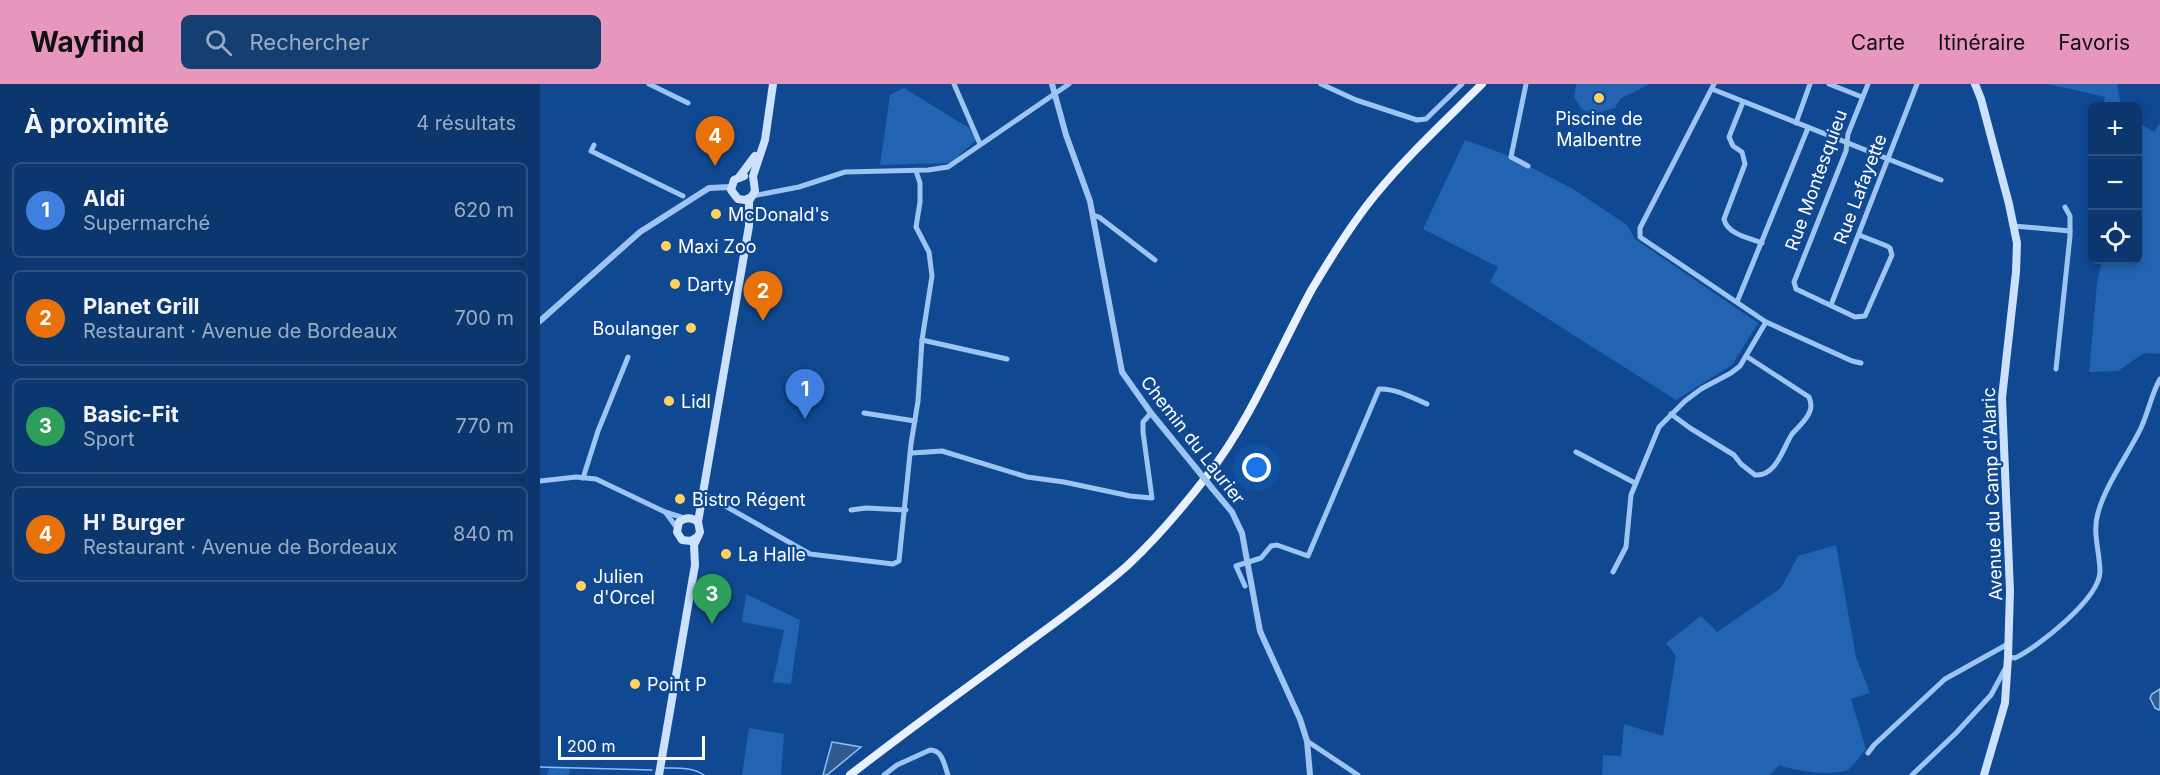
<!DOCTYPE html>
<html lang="fr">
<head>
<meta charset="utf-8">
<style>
	:root { --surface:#0c376e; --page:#153f73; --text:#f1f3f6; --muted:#9aacc2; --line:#2c5181; --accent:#e797bd }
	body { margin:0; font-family:Inter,sans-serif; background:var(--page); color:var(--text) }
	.controls { position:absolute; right:18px; top:18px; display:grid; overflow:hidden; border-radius:9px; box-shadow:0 3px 9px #0003 }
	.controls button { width:54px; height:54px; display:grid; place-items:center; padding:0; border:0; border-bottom:2px solid var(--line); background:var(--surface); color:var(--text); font:30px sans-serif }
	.scale { position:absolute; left:18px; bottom:15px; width:147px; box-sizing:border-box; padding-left:6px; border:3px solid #fff; border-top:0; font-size:16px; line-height:21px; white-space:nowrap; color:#fff; -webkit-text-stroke:4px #104992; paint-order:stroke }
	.you { position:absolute; left:717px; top:384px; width:21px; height:21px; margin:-15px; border:4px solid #fff; border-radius:50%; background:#1a73e8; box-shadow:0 0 0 9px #1a73e833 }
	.badge { display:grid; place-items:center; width:39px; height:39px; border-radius:50%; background:var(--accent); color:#fff; font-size:20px; font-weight:700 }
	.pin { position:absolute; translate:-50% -50px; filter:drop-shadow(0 2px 3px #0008) }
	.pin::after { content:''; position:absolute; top:32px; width:21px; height:18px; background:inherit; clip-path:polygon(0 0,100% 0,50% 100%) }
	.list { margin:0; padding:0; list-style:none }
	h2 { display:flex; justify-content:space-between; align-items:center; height:78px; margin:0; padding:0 24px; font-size:26px }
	h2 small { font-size:20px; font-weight:400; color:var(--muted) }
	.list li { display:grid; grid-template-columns:39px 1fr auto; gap:18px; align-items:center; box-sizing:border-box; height:96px; margin:0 12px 12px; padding:0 12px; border:2px solid var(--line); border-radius:9px }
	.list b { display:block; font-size:22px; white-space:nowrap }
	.list p { margin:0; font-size:20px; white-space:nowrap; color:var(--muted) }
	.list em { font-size:20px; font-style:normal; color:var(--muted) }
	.icon { flex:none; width:33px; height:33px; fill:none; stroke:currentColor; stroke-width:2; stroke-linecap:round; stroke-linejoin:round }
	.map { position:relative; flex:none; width:1620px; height:691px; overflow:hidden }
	header { display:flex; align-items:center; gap:36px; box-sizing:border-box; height:84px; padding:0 30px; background:var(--accent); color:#111 }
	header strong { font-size:28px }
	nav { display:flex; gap:33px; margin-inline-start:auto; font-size:21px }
	.search { width:420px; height:54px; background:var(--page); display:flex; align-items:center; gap:15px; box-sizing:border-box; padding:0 21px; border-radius:9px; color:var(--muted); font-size:22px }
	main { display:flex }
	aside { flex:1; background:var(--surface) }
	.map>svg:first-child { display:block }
</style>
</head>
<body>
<header>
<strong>Wayfind</strong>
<div class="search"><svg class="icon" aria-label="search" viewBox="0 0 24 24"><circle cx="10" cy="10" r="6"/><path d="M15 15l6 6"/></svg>Rechercher</div>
<nav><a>Carte</a><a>Itinéraire</a><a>Favoris</a></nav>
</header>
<main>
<aside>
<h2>À proximité<small>4 résultats</small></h2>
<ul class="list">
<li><span class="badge" style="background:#3f7fe0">1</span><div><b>Aldi</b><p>Supermarché</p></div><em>620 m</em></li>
<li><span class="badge" style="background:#e8710a">2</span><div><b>Planet Grill</b><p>Restaurant · Avenue de Bordeaux</p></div><em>700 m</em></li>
<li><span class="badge" style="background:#2e9e5b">3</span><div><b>Basic-Fit</b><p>Sport</p></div><em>770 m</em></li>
<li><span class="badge" style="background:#e8710a">4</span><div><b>H' Burger</b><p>Restaurant · Avenue de Bordeaux</p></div><em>840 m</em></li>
</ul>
</aside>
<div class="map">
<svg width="1620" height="691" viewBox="0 0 1620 691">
	<rect width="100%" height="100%" fill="#104992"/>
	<!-- green -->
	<g fill="#2263b2">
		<polygon points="1036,0 1110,0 1080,15 1075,24 1056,29 1042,26 1034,13"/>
		<polygon points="1508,0 1577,0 1581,22 1563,22 1565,13"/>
		<polygon points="364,4 429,44 436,56 411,79 340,81 350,11"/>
		<polygon points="1598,38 1614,48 1620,39 1620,270 1604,269 1578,287 1549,288 1557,199 1562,176 1598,176"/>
		<polygon points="925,56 967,71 1033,105 1087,141 1095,155 1218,239 1192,281 1136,316 950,198 958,183 883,145"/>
		<path d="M1296,461L1316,573L1330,609L1311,615L1326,665C1320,672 1314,682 1306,687C1285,691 1259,688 1239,681L1230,691H1062L1063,671L1081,672L1084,640L1123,652L1136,572L1126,559L1161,532L1177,548L1241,504L1258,472Z"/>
		<polygon points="206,510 260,536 251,600 233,598 244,546 202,538"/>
		<polygon points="209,644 244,650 241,691 202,691"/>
		<polygon points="30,683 29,691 7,691 9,684"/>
	</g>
	<!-- water -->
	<g fill="#305990" stroke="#8ebef7" stroke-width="1.5">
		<polygon points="1620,605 1620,625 1619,626 1615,624 1610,614 1612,610"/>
		<polygon points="292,658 321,663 287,691 283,691"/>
	</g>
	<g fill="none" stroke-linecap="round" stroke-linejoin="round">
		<!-- stream -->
		<g stroke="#8ebef7" stroke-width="1.5">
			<polyline points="0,683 112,686"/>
			<path d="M124,684C138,684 152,683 164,691"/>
		</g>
		<!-- minor -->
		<g stroke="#9dc4f3" stroke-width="5">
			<polyline points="109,0 148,19"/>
			<polyline points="414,0 440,60"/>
			<polyline points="781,0 816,16 877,36 886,35 922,0"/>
			<polyline points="986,0 971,73 988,82"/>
			<polyline points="1174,0 1100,144 1100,153 1226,238 1312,277 1321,279"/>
			<polyline points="1289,0 1322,13"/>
			<polyline points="1172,5 1401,96"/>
			<path d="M1203,18L1189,53L1193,62L1202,68L1205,80L1184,135C1187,150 1209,154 1222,159"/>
			<polyline points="1256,39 1270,0"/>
			<polyline points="54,61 51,67 143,112"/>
			<polyline points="212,112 259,103 305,88 388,86 408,83 529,0"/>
			<polyline points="553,131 559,133 615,176"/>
			<polyline points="1474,142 1530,147"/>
			<polyline points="1319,151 1347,162 1350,164 1352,171 1325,232 1315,233 1256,205 1254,198 1306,67 1308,50 1328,0"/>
			<polyline points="1197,218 1268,44"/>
			<polyline points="1291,221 1377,0"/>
			<polyline points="382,256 467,275"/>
			<polyline points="1516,285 1530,152 1530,132 1525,123"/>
			<polyline points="324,329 375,337"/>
			<path d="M1131,330L1150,344L1194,371L1201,380L1215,391C1236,393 1243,364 1252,350C1258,343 1267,336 1270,327C1272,322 1271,318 1269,313L1206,272"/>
			<polyline points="1036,368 1095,399"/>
			<polyline points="372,369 402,367 487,393 524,398 590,412 612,414 603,348 603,338 611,329"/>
			<polyline points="43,394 58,347 88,273"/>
			<polyline points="0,397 36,393 56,395 125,428 144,434"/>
			<polyline points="164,410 270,470 353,480 359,477 371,360 378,317 382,256 392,192 389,168 376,143 380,118 380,99 376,87"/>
			<polyline points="311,426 326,424 366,426"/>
			<polyline points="126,429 137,444"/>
			<polyline points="1073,488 1086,463 1091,411 1119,343 1145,317 1161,305 1191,289 1200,282 1226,238"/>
			<path d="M705,502L696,482L721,474L731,462L737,461L768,472L839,305C855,304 873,314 887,320"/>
			<path d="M1468,573L1475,574C1498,563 1559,515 1560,488C1560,469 1552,448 1558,429C1565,402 1587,372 1600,346C1608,330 1611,311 1620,295"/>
			<polyline points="767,657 818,691"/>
			<polyline points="1328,669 1334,661 1405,595 1468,560"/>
			<path d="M344,691L357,681L390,666C403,666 404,681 408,691"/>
			<polyline points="1372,691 1416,649 1451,611 1465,585"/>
		</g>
		<!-- tertiary -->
		<g stroke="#9dc4f3" stroke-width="6">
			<polyline points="512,0 526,51 550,117 582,288 611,329 655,383"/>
			<polyline points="0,237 100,148 169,104 191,103"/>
			<polyline points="672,404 692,428 702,449 720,547 760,635 767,657 770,691"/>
		</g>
		<!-- secondary -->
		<g stroke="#cce1fd" stroke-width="8">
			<polyline points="1435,0 1441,15 1469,120 1477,159 1476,188 1462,314 1470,507 1468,573 1465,619 1444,691"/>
			<polyline points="200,92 215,72"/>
			<polyline points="204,92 194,96 191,106 198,115 205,116 211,113"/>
			<polyline points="158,438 209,142 209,117 215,107 213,92 225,56 233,0"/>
			<path d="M119,691L155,481L154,461L160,448L158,438C152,433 145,433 139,438L137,448L142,456L151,457L157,453"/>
		</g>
		<!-- primary -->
		<path stroke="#e9f1ff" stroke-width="8" d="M310,691C365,648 422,607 478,566C516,538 553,512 588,481C617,454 643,423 667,392C711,336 738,267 772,205C791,173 812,139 836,110C868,71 906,36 942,0"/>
		<!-- tertiary-bridge -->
		<polyline stroke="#9dc4f3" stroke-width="6" points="655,383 672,404"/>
	</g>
	<!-- markers -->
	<g fill="#ffd15f" stroke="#104992" stroke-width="2">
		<circle cx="1059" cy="14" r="6"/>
		<circle cx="176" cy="130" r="6"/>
		<circle cx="126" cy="162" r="6"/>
		<circle cx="135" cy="200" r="6"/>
		<circle cx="151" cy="244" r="6"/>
		<circle cx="129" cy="317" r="6"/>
		<circle cx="140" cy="415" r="6"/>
		<circle cx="186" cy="470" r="6"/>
		<circle cx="41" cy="502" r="6"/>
		<circle cx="95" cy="600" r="6"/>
	</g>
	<g text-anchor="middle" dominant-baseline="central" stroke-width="4.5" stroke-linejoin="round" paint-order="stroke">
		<!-- poi labels -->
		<g font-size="18" fill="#fff" stroke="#104992" text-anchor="start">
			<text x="1059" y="34" text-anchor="middle">Piscine de<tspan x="1059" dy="21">Malbentre</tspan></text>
			<text x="188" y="130">McDonald's</text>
			<text x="138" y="162">Maxi Zoo</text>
			<text x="147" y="200">Darty</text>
			<text x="139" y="244" text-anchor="end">Boulanger</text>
			<text x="141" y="317">Lidl</text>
			<text x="152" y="415">Bistro Régent</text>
			<text x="198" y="470">La Halle</text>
			<text x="53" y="492">Julien<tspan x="53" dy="21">d'Orcel</tspan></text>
			<text x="107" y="600">Point P</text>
		</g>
		<!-- street labels -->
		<g font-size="18" fill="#fff" stroke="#104992">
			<text transform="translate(1276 96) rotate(-70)">Rue Montesquieu</text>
			<text transform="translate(1320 105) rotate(-69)">Rue Lafayette</text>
			<text transform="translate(653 356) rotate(52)">Chemin du Laurier</text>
			<text transform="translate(1452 410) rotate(-92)">Avenue du Camp d'Alaric</text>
		</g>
	</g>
</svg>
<div class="controls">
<button>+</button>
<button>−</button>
<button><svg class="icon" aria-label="locate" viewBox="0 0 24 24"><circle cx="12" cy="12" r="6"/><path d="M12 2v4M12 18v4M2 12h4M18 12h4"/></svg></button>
</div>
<div class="scale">200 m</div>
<div class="you"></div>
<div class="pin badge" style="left:265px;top:335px;background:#3f7fe0">1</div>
<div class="pin badge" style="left:223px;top:237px;background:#e8710a">2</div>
<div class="pin badge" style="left:172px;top:540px;background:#2e9e5b">3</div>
<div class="pin badge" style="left:175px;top:82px;background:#e8710a">4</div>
</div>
</main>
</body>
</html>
